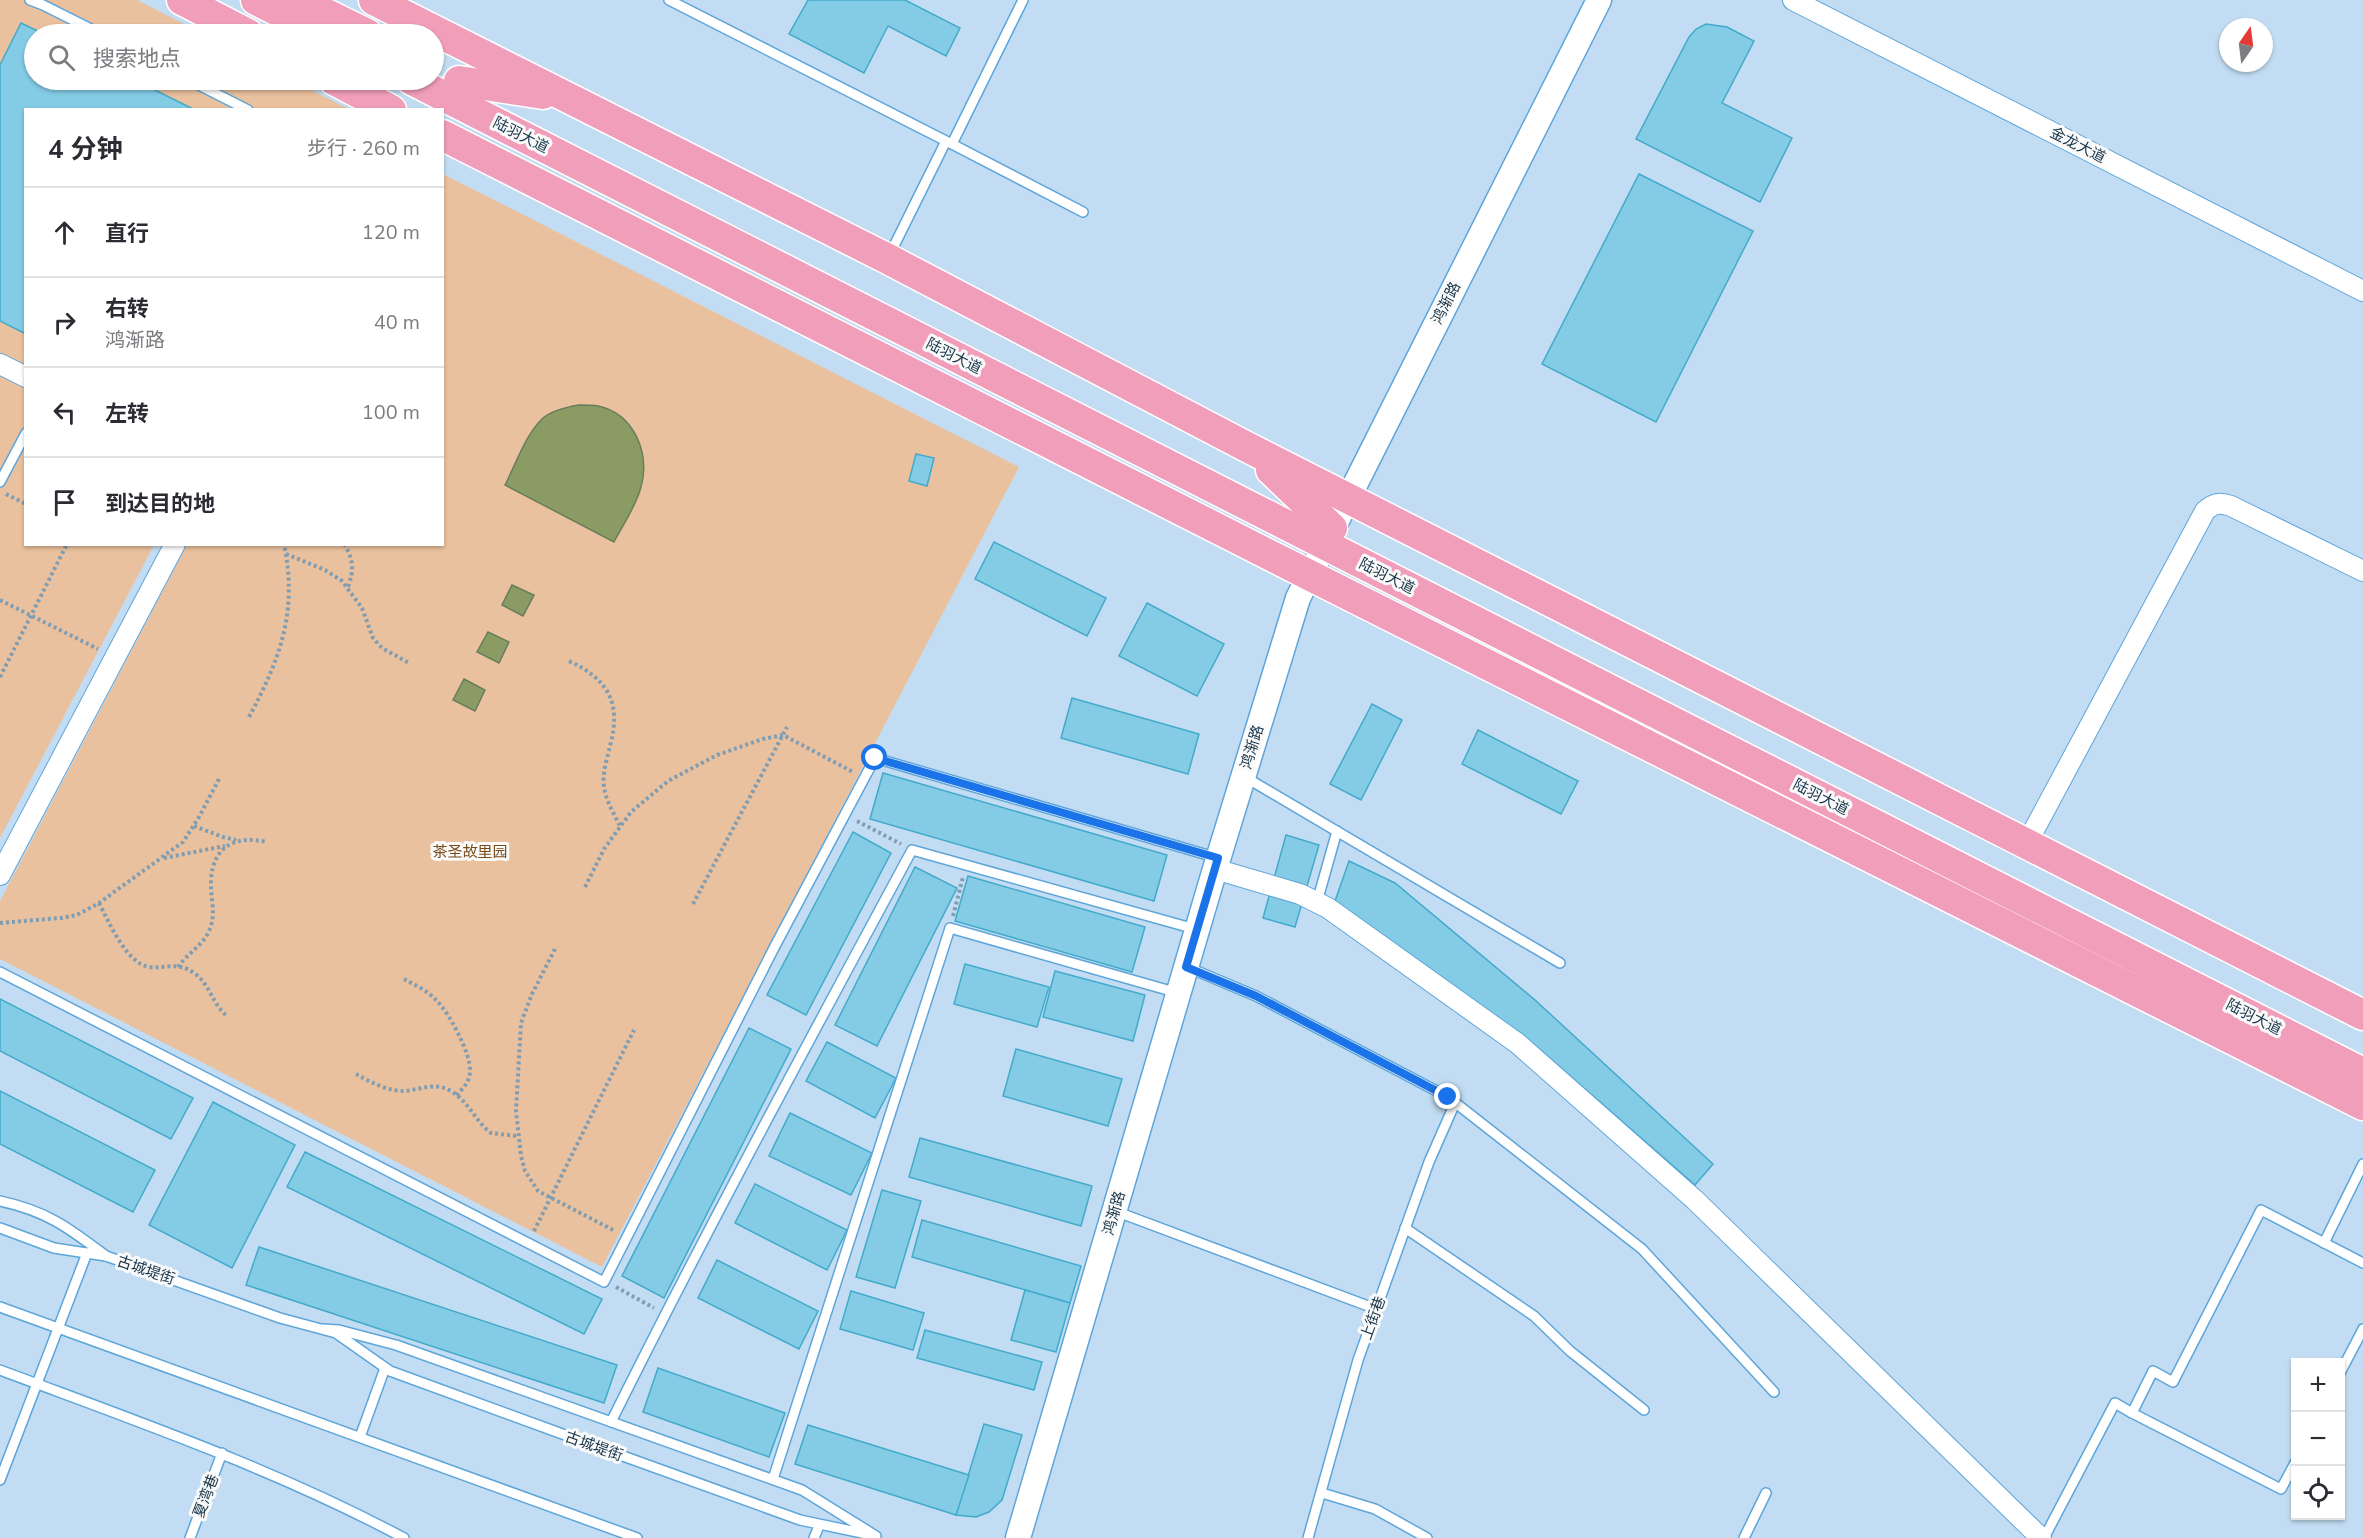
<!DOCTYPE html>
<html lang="zh">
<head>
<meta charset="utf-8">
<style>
	:root { --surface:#fff; --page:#f7f7f7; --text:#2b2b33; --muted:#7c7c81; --line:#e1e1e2 }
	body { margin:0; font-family:"Nunito Sans","Noto Sans SC",sans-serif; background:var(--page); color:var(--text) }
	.controls { position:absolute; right:18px; bottom:18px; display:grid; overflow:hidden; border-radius:0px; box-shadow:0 2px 4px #0004 }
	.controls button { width:54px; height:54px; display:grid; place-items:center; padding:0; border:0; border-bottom:2px solid var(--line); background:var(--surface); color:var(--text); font:30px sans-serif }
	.compass { position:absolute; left:2219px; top:18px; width:54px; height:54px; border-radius:50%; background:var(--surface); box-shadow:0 2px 4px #0004; rotate:14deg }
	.stop { position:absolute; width:18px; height:18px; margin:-14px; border:4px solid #1a73e8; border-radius:50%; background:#fff }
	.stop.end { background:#1a73e8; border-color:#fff; box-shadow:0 2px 6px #0008 }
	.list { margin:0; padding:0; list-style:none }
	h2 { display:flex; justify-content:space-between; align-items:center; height:78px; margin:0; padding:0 24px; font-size:26px }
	h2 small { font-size:20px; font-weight:400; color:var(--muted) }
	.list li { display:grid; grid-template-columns:39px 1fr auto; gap:18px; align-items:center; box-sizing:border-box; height:90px; padding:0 24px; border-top:2px solid var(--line) }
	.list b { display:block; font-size:22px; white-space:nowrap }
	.list p { margin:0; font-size:20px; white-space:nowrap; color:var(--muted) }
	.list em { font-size:20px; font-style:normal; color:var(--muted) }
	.icon { flex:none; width:33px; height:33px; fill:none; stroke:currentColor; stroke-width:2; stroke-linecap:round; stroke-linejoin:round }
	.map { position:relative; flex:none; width:2363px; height:1538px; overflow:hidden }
	.search { position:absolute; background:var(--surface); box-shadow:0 2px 4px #0004; left:24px; top:24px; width:420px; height:66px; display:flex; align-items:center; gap:15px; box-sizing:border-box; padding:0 21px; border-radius:33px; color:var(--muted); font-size:22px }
	.panel { position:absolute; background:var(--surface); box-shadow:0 2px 4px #0004; left:24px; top:108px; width:420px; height:438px; border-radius:0px }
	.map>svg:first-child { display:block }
</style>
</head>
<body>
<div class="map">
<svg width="2363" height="1538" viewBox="0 0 2363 1538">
	<rect width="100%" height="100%" fill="#c2ddf3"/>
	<!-- green -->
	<g fill="#eac19e">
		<polygon points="0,0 137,0 204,34 34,34 34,80 291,80 349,109 26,110 26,544 154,545 0,838"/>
		<polygon points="443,174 1019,467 602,1267 0,959 0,901 187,545 442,544"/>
	</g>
	<!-- water -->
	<g fill="#8a9c63" stroke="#687d5c" stroke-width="1.5">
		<path d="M579,405C585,405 592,405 598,406C635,414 650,454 641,487C636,506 623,525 614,542L505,485C516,464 525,435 543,418C553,410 567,407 579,405Z"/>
		<polygon points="512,585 534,595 523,616 502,605"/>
		<polygon points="488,632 509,642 499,663 477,652"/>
		<polygon points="464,679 485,690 475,711 453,700"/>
	</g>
	<!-- building -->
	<g fill="#84cce6" stroke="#42aaca" stroke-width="1.5">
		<polygon points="808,0 905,0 960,28 946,56 888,26 864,73 789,34"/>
		<polygon points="21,23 44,34 34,34 34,80 135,80 195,110 26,110 26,334 0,321 0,65"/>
		<polygon points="1706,24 1727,27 1754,41 1722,103 1792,138 1760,202 1636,139 1689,37 1696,29"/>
		<polygon points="1639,174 1753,231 1656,422 1542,364"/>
		<polygon points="916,454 934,458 927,486 909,481"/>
		<polygon points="994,542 1106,598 1087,636 975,579"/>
		<polygon points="1147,603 1224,644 1197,696 1119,656"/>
		<polygon points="1072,698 1199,734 1188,774 1061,738"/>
		<polygon points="1372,704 1402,720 1361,800 1330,784"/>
		<polygon points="1478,730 1578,781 1561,814 1462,764"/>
		<polygon points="883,773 1167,855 1154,901 870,819"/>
		<polygon points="853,832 891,853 806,1015 767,995"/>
		<polygon points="1286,835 1319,845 1295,927 1263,918"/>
		<polygon points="1349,861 1395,883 1535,1000 1713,1164 1695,1185 1537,1047 1334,904"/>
		<polygon points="915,867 957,888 877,1046 835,1025"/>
		<polygon points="968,876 1145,927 1132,972 955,921"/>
		<polygon points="965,964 1049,987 1037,1027 954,1004"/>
		<polygon points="1055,971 1145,995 1133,1041 1043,1017"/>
		<polygon points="0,999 193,1098 171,1139 0,1051"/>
		<polygon points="749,1028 791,1049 664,1298 622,1276"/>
		<polygon points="827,1042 896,1078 875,1118 806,1081"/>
		<polygon points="1016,1049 1122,1079 1108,1126 1003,1096"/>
		<polygon points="0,1091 155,1170 133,1212 0,1144"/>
		<polygon points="213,1102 295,1145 232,1268 149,1225"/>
		<polygon points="790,1113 872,1153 851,1195 769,1156"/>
		<polygon points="920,1138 1092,1186 1081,1226 909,1177"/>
		<polygon points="305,1152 602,1299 584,1334 287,1187"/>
		<polygon points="755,1184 847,1230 827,1270 735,1223"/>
		<polygon points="882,1190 921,1201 895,1288 856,1277"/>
		<polygon points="922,1220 1081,1266 1070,1303 912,1257"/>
		<polygon points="259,1247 617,1365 604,1403 246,1285"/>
		<polygon points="717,1260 818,1311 799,1349 698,1298"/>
		<polygon points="1025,1290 1070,1303 1056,1352 1011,1340"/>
		<polygon points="851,1291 924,1313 913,1350 840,1329"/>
		<polygon points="925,1330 1042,1362 1034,1390 917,1358"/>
		<polygon points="658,1368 785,1413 769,1457 643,1412"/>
		<polygon points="984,1424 1022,1435 1002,1500 989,1512 976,1517 956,1515"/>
		<polygon points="808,1425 969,1475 956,1515 795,1464"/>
	</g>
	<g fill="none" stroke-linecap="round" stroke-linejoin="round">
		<!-- service casing -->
		<g stroke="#5ea5d9" stroke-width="12">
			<g id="service">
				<polyline points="30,0 43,5 101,34"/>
				<polyline points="669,0 946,141 890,254"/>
				<polyline points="189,80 248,110"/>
				<polyline points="948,142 1083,212"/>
				<polyline points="952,144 1023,0"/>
				<polyline points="0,482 26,433"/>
				<polyline points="1245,777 1560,963"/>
				<polyline points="1317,902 1337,831"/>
				<polyline points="1187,967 1256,996 1448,1097 1642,1249 1774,1392"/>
				<polyline points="0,972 604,1282 775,946 875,758 1218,858"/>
				<path d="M0,1201C47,1211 69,1228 106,1256L54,1248L0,1228"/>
				<polyline points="1115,1211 1376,1309"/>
				<polyline points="1405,1228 1534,1316 1570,1351 1644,1410"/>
				<polyline points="2324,1243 2363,1164"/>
				<polyline points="106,1256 280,1318 336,1333 390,1371 598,1447 800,1520 876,1536 802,1490 396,1345 339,1330 323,1329"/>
				<polyline points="0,1307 637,1538"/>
				<path d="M0,1370C136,1421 275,1469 404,1538"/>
				<polyline points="2340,1373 2363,1329"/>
				<path d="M611,1422C707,1229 810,1039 912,850L1195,929"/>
				<polyline points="360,1437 385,1368"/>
				<polyline points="2296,1461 2281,1489 2132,1413 2153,1371 2173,1382 2261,1210 2363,1263"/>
				<polyline points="773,1479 950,928 1178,993"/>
				<polyline points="0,1480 87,1253"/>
				<polyline points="1322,1493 1375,1509 1427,1538"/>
				<polyline points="190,1538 222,1453"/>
				<polyline points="814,1538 819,1526"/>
				<polyline points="1308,1538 1358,1360 1429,1162 1455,1103"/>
				<polyline points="1744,1538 1766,1493"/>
				<polyline points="2044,1538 2115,1403 2132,1413"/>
			</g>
		</g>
		<!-- minor casing -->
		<g stroke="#5ea5d9" stroke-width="22">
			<g id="minor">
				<polyline points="1793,0 2363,291"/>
				<polyline points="0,364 26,377"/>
				<path d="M2027,843L2205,511C2214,503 2220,502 2231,506L2363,571"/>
				<polyline points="1215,869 1300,894 1328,908 1517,1043 1695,1200 2041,1538"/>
				<polyline points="0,875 175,544"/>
			</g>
		</g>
		<!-- tertiary casing -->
		<g stroke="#5ea5d9" stroke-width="27">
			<polyline id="tertiary" points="1018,1538 1215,869 1298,598 1599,0"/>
		</g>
		<!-- primary casing -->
		<g stroke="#fff" stroke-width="33">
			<g id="primary">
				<polyline points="182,0 248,34"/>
				<polyline points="256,0 317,31"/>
				<polyline points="298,0 367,34"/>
				<polyline points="374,0 888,259 1247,447 2363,1015"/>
				<polyline points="334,80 391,110"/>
				<polyline points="412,80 2363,1073"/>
				<polyline points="459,81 543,94"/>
				<polyline points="442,135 1309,575 2363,1105"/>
				<polyline points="1271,470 1332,528"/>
			</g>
		</g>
		<!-- path -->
		<g stroke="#819db2" stroke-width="4" stroke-dasharray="3 3" stroke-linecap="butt">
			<polyline points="6,494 26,504"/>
			<path d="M344,544C354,560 354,570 348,587"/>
			<polyline points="286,554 325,570 342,581 362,608 373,638 382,648 409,663"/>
			<polyline points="0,600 98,649"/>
			<path d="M569,661C608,679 622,703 610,746C607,759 602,774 604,787C606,801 614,814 620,826"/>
			<polyline points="0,677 67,544"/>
			<path d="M249,717C280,659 298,612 284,544"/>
			<polyline points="857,821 901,844"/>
			<polyline points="194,826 223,837 236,840"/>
			<polyline points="164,858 225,846"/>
			<polyline points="585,887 604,849 631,812 668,781 717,755 763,739 783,735 853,772"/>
			<path d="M99,903C109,922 126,963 149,967C165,969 177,961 194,973C210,984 212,1004 227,1016"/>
			<polyline points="693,904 787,727"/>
			<polyline points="953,916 963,877"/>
			<polyline points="0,923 61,918 77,915 99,903 183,842 199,817 219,779"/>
			<polyline points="555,949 532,994 521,1023 516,1111 521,1156 525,1171 538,1191 615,1231"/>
			<path d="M178,967C187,954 203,945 209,931C217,914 210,897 211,880C213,845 237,835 267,842"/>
			<path d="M404,979C415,985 428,991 436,1000C449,1012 471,1054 470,1071C470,1082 463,1088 456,1096"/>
			<path d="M356,1074C370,1082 387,1091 404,1091C420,1090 433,1082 449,1090C468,1100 475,1121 491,1133L517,1136"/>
			<polyline points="534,1231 634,1030"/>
			<polyline points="616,1287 654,1308"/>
		</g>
		<!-- service -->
		<use href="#service" stroke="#fff" stroke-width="9"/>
		<!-- minor -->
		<use href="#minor" stroke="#fff" stroke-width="20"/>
		<!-- tertiary -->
		<use href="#tertiary" stroke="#fff" stroke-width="24"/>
		<!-- primary -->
		<use href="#primary" stroke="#f19eba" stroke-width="30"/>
	</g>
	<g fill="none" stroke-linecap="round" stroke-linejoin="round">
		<!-- route -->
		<polyline stroke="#1a73e8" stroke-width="8" points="875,758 1218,858 1186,967 1256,996 1448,1097"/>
	</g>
	<g text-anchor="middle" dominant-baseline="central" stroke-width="6" stroke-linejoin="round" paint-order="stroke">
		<!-- street labels -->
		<g font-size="15" fill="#17354a" stroke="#fafafa">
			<text transform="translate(521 135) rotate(27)">陆羽大道</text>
			<text transform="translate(2078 145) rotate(27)">金龙大道</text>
			<text transform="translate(1446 303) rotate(-63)">鸿渐路</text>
			<text transform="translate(954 356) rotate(27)">陆羽大道</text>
			<text transform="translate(1387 576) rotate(27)">陆羽大道</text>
			<text transform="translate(1252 747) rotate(-73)">鸿渐路</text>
			<text transform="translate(1821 797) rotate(27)">陆羽大道</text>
			<text transform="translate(2254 1017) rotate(27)">陆羽大道</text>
			<text transform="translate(1114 1213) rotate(-74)">鸿渐路</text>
			<text transform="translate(146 1270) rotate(19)">古城堤街</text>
			<text transform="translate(1373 1318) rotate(-70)">上街巷</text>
			<text transform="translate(594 1446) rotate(20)">古城堤街</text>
			<text transform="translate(206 1496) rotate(-69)">夏湾巷</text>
		</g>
		<!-- park labels -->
		<g font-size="15" fill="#784a19" stroke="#fafafa">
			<text x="470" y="852">茶圣故里园</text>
		</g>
	</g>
</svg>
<div class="controls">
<button>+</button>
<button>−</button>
<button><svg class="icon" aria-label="locate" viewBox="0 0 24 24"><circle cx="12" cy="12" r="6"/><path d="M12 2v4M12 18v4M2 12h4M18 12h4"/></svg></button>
</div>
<svg class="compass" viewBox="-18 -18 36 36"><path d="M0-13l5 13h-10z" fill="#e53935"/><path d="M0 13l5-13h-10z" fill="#7c7c81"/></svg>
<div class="stop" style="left:875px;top:758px"></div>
<div class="stop end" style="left:1448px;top:1097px"></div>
<div class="search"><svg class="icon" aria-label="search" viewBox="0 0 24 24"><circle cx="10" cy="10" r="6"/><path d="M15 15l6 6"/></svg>搜索地点</div>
<section class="panel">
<h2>4 分钟<small>步行 · 260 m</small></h2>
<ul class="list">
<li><svg class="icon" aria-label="ahead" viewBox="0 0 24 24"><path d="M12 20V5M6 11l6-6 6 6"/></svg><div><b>直行</b></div><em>120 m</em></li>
<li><svg class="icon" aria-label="right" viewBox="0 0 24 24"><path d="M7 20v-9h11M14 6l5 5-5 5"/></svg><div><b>右转</b><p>鸿渐路</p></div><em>40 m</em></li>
<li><svg class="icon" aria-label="left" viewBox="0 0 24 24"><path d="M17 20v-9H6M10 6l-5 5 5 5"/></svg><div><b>左转</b></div><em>100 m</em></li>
<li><svg class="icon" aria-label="arrive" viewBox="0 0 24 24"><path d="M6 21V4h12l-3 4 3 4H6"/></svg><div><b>到达目的地</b></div></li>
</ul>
</section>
</div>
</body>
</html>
